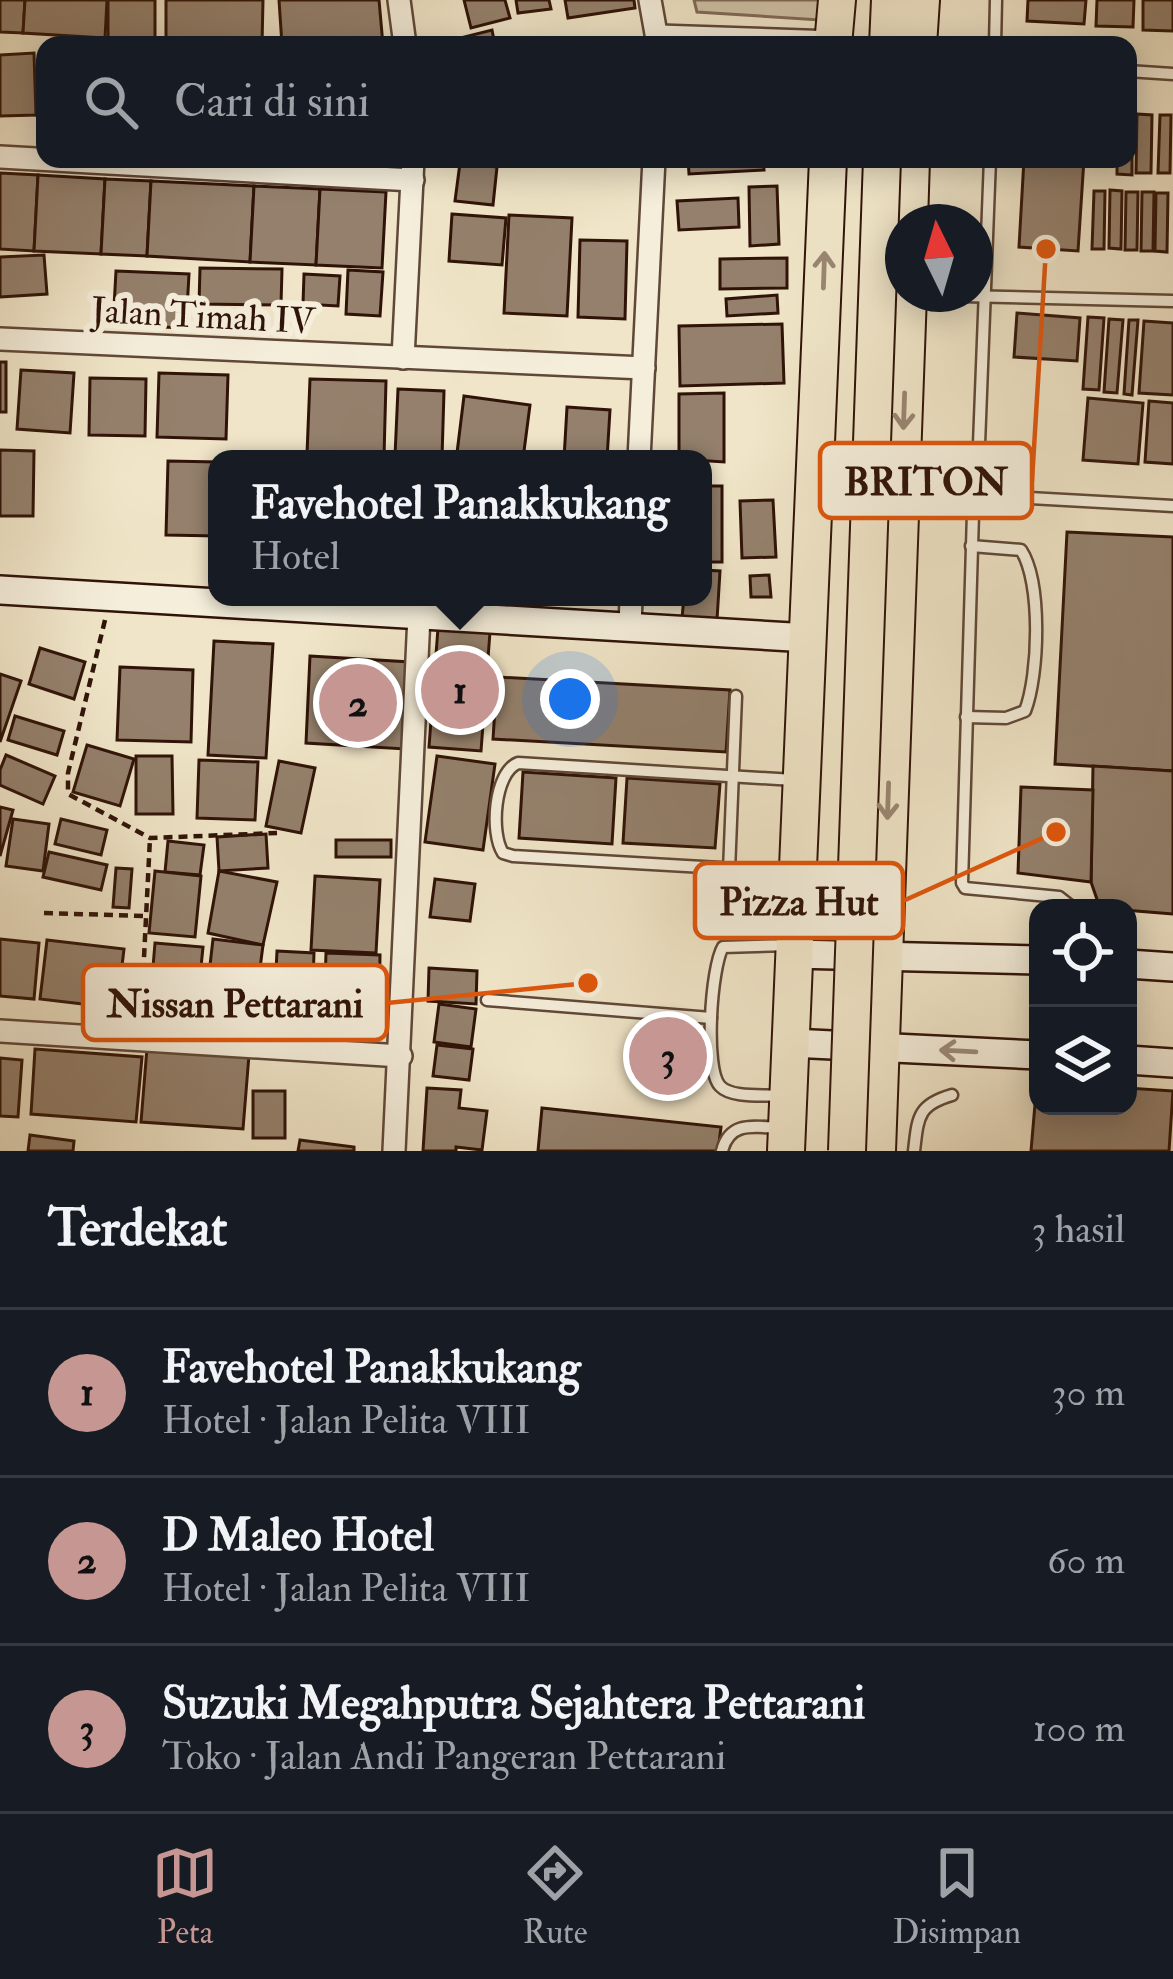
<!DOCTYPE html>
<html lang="id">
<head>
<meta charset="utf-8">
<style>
	:root { --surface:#171b24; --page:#242831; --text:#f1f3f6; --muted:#9ea1a6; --line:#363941; --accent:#c59692 }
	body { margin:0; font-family:"IM FELL Double Pica",serif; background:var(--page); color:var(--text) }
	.controls { position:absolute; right:36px; bottom:36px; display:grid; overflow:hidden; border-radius:24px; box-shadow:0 6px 30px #0003 }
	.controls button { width:108px; height:108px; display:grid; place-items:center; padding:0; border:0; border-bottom:3px solid var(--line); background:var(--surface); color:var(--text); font:60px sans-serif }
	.compass { position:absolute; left:885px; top:204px; width:108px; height:108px; border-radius:50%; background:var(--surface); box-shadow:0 6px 30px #0003; rotate:355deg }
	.you { position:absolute; left:570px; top:699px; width:42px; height:42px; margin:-30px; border:9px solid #fff; border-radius:50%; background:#1a73e8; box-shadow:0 0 0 18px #1a73e833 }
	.badge { display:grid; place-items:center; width:78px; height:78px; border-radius:50%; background:var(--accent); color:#111; font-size:39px; font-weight:700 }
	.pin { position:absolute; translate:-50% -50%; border:6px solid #fff; box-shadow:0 3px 12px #0006 }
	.popup { position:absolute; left:208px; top:450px; width:504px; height:156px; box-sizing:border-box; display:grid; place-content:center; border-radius:24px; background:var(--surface); filter:drop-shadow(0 3px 9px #0005); font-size:39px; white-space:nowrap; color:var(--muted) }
	.popup b { font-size:45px; color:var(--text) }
	.popup::after { content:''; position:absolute; left:50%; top:100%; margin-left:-24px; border:24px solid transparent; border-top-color:var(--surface) }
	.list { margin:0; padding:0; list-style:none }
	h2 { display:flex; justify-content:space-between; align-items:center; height:156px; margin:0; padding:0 48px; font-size:51px }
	h2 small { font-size:39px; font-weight:400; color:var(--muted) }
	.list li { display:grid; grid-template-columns:78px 1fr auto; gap:36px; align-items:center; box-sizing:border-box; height:168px; padding:0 48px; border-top:3px solid var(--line) }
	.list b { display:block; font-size:45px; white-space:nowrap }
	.list p { margin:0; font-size:39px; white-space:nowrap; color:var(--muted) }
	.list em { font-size:39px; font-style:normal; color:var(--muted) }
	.icon { flex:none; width:66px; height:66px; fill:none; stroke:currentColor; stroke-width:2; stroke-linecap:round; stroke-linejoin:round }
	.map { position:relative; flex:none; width:1173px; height:1151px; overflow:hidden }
	.search { position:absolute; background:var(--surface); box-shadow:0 6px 30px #0003; left:36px; right:36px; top:36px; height:132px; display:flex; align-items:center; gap:30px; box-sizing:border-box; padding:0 42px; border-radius:24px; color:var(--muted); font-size:45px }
	.sheet { height:660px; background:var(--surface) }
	nav { display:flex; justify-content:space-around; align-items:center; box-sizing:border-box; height:168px; border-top:3px solid var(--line); background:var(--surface); font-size:33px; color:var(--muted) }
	nav a { display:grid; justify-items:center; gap:6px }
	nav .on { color:var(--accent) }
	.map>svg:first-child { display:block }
</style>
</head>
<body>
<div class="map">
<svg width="1173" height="1151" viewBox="0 0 1173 1151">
	<rect width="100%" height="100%" fill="#f0e5c8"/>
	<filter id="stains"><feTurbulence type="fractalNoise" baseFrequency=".00167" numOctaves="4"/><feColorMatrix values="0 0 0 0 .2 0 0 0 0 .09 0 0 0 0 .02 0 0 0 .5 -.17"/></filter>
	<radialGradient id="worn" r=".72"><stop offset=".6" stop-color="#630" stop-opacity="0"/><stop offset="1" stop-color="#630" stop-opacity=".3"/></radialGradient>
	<!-- green -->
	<polygon fill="#cfc1a7" stroke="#806a58" stroke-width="3" points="694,0 837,0 835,21 697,12"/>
	<!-- building -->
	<g fill="#94806c" stroke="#301308" stroke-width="3">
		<polygon points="0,0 25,0 23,33 0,32"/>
		<polygon points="25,0 107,0 105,38 23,33"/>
		<rect x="108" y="0" width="47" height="45"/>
		<polygon points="166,0 263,0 262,45 166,45"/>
		<polygon points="279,0 379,0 383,45 282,45"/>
		<polygon points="464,0 505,0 510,18 471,28"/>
		<polygon points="516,0 549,0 551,9 518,13"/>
		<polygon points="565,0 634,0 635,8 568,18"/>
		<polygon points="1028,0 1086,0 1084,24 1027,21"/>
		<polygon points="1097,0 1134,0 1133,27 1096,26"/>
		<polygon points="1143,0 1173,0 1173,31 1143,30"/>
		<polygon points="492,30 495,45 449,45 448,41"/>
		<polygon points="34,53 36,115 0,116 0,55"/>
		<polygon points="44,61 45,61 45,117 36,115"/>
		<polygon points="1128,107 1132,107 1132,175 1117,174 1117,159 1128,159"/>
		<polygon points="1137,114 1152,115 1151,173 1136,173"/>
		<polygon points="1160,115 1171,115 1170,173 1158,173"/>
		<polygon points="688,159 763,159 764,170 689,174"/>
		<polygon points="1024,159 1084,159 1078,251 1019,247"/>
		<polygon points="460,163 497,167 493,205 455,201"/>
		<polygon points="0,173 38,175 34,251 0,249"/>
		<polygon points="38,175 105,179 101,254 34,251"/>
		<polygon points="105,179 151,181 147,256 101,254"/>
		<polygon points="151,181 254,186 250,262 147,256"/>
		<polygon points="254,186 320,189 316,265 250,262"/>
		<polygon points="777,186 779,244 750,246 749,187"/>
		<polygon points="320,189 386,192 382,268 316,265"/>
		<polygon points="1110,190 1122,191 1121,249 1109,248"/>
		<polygon points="1094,191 1105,191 1104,249 1092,249"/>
		<polygon points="1126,192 1138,192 1137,250 1125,250"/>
		<polygon points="1142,192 1154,192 1153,251 1141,251"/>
		<polygon points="1156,193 1168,193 1167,252 1155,251"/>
		<polygon points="738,198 739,227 679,230 677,201"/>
		<polygon points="452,214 506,218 502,265 449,261"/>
		<polygon points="509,215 572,218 567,316 504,313"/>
		<polygon points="580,240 627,241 625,319 578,317"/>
		<polygon points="44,255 47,294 0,297 0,257"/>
		<polygon points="787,258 787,288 720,289 720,259"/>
		<polygon points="200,268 282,269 281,305 199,304"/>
		<polygon points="348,270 383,272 380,316 346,314"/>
		<polygon points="116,271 189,274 186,328 113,325"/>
		<polygon points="304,274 340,276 338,306 303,304"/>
		<polygon points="777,295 778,313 727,316 726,299"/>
		<polygon points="1017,313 1080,318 1077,361 1014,357"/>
		<polygon points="1088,317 1104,318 1099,390 1083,389"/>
		<polygon points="1109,319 1123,320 1117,393 1104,392"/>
		<polygon points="1129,320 1138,320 1132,395 1124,394"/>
		<polygon points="1144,321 1173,323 1173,395 1139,393"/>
		<polygon points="782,324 784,383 680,386 679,326"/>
		<rect x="0" y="362" width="6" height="50"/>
		<polygon points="21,370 74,373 70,433 17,429"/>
		<polygon points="159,373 228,375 226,439 157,437"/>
		<polygon points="90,378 146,379 145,436 89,435"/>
		<polygon points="310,379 386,381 384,457 307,454"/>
		<polygon points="398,389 444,391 442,458 395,456"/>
		<polygon points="724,393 724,462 679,459 679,394"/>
		<polygon points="464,396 530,405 523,459 457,453"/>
		<polygon points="1088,398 1143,403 1138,464 1083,460"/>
		<polygon points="1149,401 1173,403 1173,464 1145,462"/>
		<polygon points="567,407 610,410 607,459 564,459"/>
		<polygon points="0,450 34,451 33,516 0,516"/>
		<polygon points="168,461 217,462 217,536 166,535"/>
		<rect x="703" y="486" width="19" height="76"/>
		<polygon points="773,500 776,557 742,558 740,501"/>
		<polygon points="1067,532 1173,537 1173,771 1055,764"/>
		<polygon points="703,570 720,571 717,620 682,618 684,597 703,597"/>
		<polygon points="769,575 771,597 751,597 750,576"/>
		<polygon points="438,628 490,632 481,751 429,747"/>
		<polygon points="214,641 273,644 266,758 208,755"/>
		<polygon points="40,648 85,662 74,699 29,684"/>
		<polygon points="310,656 410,662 405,749 306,743"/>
		<polygon points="120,667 193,670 191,742 117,740"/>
		<polygon points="0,674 21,681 0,742"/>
		<polygon points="497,677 730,690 726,752 493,739"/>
		<polygon points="15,716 64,731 57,755 8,740"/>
		<polygon points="87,745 134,759 120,806 73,792"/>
		<polygon points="6,755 55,776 43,804 0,785 0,770"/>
		<polygon points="136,756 172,756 173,814 136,814"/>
		<polygon points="437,756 495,764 483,850 425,842"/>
		<polygon points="199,760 258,762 255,820 197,818"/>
		<polygon points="279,761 315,768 301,833 266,826"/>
		<polygon points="1093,766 1173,771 1173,914 1100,908 1091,882"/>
		<polygon points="523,772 616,778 612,844 519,838"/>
		<polygon points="627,778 720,784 715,848 623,843"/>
		<polygon points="1021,787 1093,790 1091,882 1018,873"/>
		<polygon points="0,807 13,810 0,856"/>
		<polygon points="13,819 49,824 43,871 6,866"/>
		<polygon points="61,819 107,830 101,855 55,844"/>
		<polygon points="266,834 268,868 219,871 217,837"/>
		<rect x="336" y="840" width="55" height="17"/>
		<polygon points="168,841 204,845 200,875 165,872"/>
		<polygon points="49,852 107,865 101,890 43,877"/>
		<polygon points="116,868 132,869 129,908 113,907"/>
		<polygon points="155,871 201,876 195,937 149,933"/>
		<polygon points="219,871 277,882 263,945 208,933"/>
		<polygon points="315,876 380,880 376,953 311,950"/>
		<polygon points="435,879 475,884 470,921 430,917"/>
		<polygon points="0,939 39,943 34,999 0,996"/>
		<polygon points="213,939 263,945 254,1015 205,1009"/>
		<polygon points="47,940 124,949 117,1008 40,999"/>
		<polygon points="155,943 203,947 197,1007 150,1003"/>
		<polygon points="277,951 314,953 312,1011 274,1010"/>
		<polygon points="326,953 380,955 379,1016 324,1014"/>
		<polygon points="429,968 477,971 476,1004 428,1001"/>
		<polygon points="439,1004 476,1009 471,1047 434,1042"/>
		<polygon points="437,1045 473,1049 469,1080 433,1076"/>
		<polygon points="147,1048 249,1055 243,1129 141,1122"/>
		<polygon points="35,1049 142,1057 136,1122 31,1114"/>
		<polygon points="0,1058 22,1060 18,1117 0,1116"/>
		<polygon points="1037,1081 1038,1106 1128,1106 1128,1088 1173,1091 1169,1151 1031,1151"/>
		<polygon points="427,1088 461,1090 459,1108 487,1111 482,1150 456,1147 456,1151 423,1151"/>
		<rect x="253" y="1091" width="32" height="47"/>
		<polygon points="542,1108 721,1127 718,1151 538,1151"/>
		<polygon points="30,1135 74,1141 73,1151 28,1151"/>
		<polygon points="300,1140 354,1147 354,1151 298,1151"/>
	</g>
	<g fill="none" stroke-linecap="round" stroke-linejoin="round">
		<!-- lane casing -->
		<g stroke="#604838" stroke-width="15">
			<g id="lane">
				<polyline points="995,45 996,0"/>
				<polyline points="1128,71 1173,74"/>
				<polyline points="917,295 1173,301"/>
				<polyline points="907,491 1173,506"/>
				<polyline points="949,494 973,513 962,883 965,888 1059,897 1073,908"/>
				<polyline points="977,496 990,159"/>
				<path d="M966,717L1006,718L1025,711C1039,675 1042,582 1021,550L971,546"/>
				<polyline points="729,871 736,696"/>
				<path d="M790,872L513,856L503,853C490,833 494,773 518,763L794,780"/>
				<polyline points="487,1000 711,1018"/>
				<path d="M784,1096C767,1094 732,1099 720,1086C704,1069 711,967 723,947L790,945"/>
				<path d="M722,1151C730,1120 755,1127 782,1128"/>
				<path d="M914,1151C918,1118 917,1105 952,1095"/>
			</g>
		</g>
		<!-- street casing -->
		<g stroke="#604838" stroke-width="26">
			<g id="street">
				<polyline points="399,0 405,45"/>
				<polyline points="650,0 658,45"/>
				<polyline points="659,36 833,42"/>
				<polyline points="0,157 413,180"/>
				<polyline points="0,339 644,368"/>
				<polyline points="403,358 413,159"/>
				<polyline points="639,459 654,159"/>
				<polyline points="630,629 631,597"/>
				<polyline points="0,1031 401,1056"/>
				<polyline points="394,1151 419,616"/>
			</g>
		</g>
		<!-- secondary casing -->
		<g stroke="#301308" stroke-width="32">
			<g id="secondary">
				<polyline points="0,590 809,638"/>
				<polyline points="794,954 1038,960"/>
				<polyline points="1128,964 1173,967"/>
				<polyline points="791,1043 1038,1055"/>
				<polyline points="1128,1060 1173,1063"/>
			</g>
		</g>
		<!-- highway casing -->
		<g stroke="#301308" stroke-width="40">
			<g id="highway">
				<polyline points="833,45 837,0"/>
				<polyline points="888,45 890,0"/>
				<polyline points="918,45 921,0"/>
				<polyline points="909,222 911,159"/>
				<polyline points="786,1151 828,159"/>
				<polyline points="877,1151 908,294"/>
			</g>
		</g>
		<!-- path -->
		<g stroke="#301308" stroke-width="4.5" stroke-dasharray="9 6" stroke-linecap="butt">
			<polyline points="105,620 68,773 68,794 150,838 277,833"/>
			<polyline points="44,913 146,916"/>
			<polyline points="141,1017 150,838"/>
		</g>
		<!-- lane -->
		<use href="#lane" stroke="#f5eedb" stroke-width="10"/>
		<!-- street -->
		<use href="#street" stroke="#f5eedb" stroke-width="21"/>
		<!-- secondary -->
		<use href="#secondary" stroke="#f5eedb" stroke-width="27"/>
		<!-- highway -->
		<use href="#highway" stroke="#f0e5c8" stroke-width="36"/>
		<!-- highway-bridge casing -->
		<g stroke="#301308" stroke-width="40" stroke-linecap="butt">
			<polyline id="highway-bridge" points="847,1151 882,159"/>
		</g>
		<!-- highway-bridge -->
		<use href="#highway-bridge" stroke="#f0e5c8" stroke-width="36"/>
	</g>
	<!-- one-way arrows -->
	<defs><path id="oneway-shaft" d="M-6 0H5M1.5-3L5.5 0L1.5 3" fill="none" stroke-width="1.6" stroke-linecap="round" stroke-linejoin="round" transform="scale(3)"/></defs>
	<g stroke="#9a8672">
		<use href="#oneway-shaft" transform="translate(824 270) rotate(-88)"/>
		<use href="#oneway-shaft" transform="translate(904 411) rotate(92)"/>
		<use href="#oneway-shaft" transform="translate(888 801) rotate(92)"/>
	</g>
	<use stroke="#9c8b7c" href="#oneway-shaft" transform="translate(958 1051) rotate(-177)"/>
	<g text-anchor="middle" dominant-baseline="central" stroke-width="12" stroke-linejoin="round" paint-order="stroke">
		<!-- street labels -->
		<g font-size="36" fill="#301308" stroke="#f5eedb">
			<text transform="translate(203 316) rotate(3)">Jalan Timah IV</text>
		</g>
	</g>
	<!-- callouts -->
	<path fill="none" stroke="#df560c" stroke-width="4.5" d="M1046 249L1032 481M1056 832L903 901M588 983L387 1003"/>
	<g fill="#df560c" stroke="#f5eedb" stroke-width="4.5">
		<circle cx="1046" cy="249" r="12"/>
		<circle cx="1056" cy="832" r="12"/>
		<circle cx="588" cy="983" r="12"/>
	</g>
	<g fill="#f5eedb" stroke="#df560c" stroke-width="4.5">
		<rect x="820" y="443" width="212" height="75" rx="12"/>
		<rect x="695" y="863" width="208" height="75" rx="12"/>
		<rect x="83" y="965" width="304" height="75" rx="12"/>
	</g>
	<g font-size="39" text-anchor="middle" font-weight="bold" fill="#301308">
		<text x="926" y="495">BRITON</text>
		<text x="799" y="915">Pizza Hut</text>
		<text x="235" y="1017">Nissan Pettarani</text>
	</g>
	<rect width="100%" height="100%" filter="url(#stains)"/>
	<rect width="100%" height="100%" fill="url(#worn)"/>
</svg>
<div class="controls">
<button><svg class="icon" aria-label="locate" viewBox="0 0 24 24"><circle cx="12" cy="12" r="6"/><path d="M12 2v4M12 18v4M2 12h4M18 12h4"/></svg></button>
<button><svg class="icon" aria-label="layers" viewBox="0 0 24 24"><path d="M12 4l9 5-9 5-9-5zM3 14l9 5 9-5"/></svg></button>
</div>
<svg class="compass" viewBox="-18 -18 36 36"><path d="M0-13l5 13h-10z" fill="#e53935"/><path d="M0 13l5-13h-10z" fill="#9ea1a6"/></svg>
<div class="you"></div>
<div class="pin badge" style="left:460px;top:690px">1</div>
<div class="popup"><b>Favehotel Panakkukang</b>Hotel</div>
<div class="pin badge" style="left:358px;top:703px">2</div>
<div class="pin badge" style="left:668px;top:1056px">3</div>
<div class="search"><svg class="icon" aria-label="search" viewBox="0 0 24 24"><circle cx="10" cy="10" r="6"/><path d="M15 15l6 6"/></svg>Cari di sini</div>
</div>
<section class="sheet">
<h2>Terdekat<small>3 hasil</small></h2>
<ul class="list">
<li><span class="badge">1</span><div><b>Favehotel Panakkukang</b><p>Hotel · Jalan Pelita VIII</p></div><em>30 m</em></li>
<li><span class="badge">2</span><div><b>D Maleo Hotel</b><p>Hotel · Jalan Pelita VIII</p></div><em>60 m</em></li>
<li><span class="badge">3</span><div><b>Suzuki Megahputra Sejahtera Pettarani</b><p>Toko · Jalan Andi Pangeran Pettarani</p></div><em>100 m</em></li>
</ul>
</section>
<nav>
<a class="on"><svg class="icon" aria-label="map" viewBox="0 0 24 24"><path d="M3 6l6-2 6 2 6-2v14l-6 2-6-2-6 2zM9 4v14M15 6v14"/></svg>Peta</a>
<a><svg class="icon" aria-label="directions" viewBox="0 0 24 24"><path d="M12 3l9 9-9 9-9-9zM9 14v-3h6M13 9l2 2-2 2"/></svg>Rute</a>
<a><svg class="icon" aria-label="saved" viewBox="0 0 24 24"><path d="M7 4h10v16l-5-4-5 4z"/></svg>Disimpan</a>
</nav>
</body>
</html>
